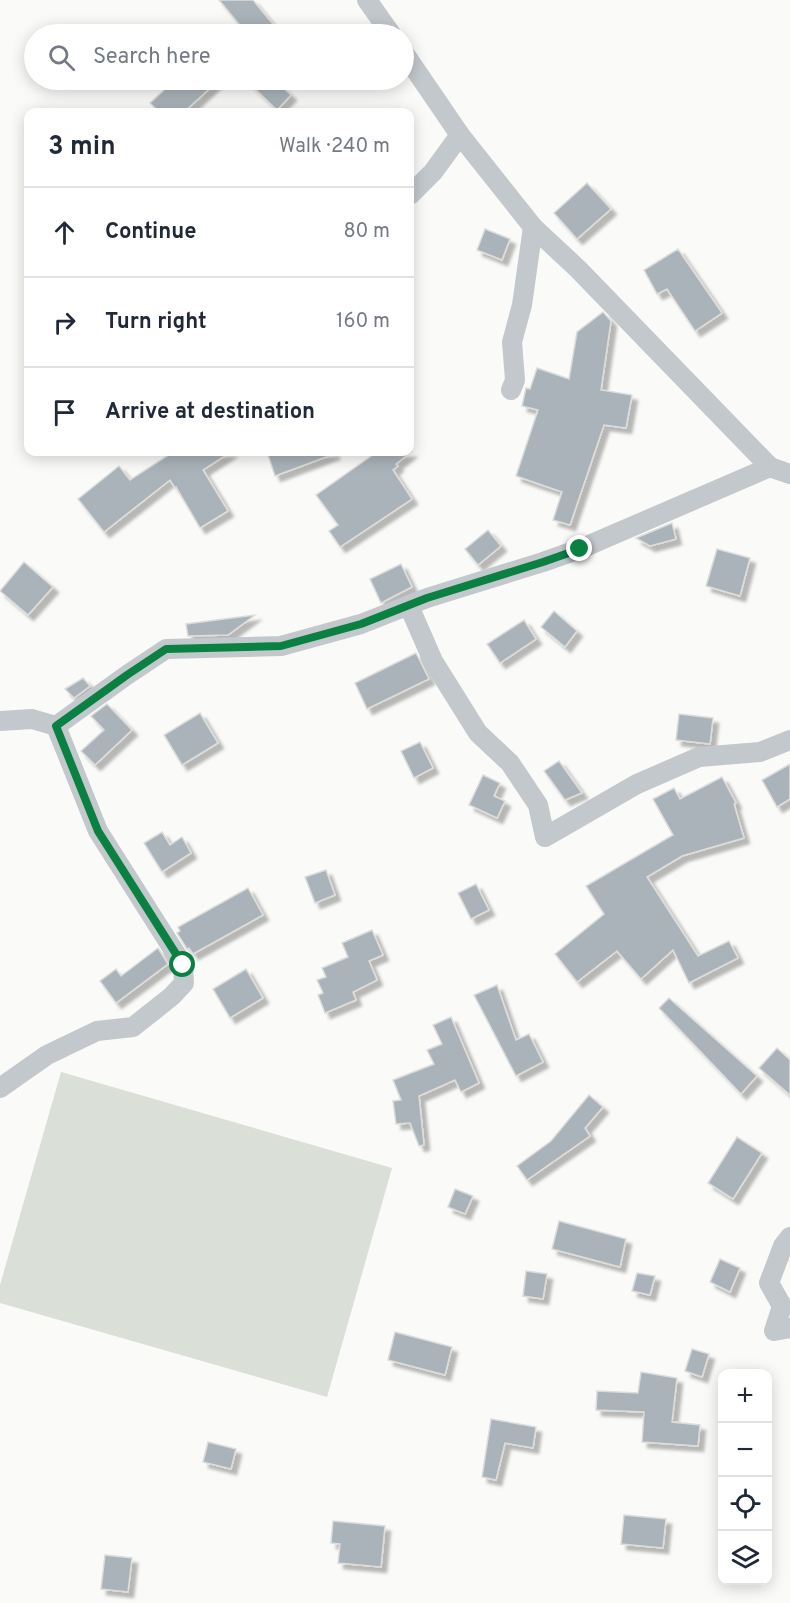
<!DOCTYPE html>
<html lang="en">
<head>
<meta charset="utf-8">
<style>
	:root { --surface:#fff; --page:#f2f2f3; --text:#1f2937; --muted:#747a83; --line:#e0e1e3 }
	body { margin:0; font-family:Overpass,sans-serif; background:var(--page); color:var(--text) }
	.controls { position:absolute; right:18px; bottom:18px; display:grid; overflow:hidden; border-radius:12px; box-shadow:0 3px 15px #0003 }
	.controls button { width:54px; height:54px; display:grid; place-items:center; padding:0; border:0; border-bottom:2px solid var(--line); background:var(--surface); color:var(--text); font:30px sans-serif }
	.stop { position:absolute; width:18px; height:18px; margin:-14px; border:4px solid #0b8043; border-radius:50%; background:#fff }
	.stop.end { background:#0b8043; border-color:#fff; box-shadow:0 2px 6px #0008 }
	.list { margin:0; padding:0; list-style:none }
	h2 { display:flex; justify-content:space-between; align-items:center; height:78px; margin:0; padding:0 24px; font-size:26px }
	h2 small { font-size:20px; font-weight:400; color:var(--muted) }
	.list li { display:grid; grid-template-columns:39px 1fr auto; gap:18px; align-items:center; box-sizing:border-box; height:90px; padding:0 24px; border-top:2px solid var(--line) }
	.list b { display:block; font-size:22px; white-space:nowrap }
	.list em { font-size:20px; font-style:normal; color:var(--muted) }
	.icon { flex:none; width:33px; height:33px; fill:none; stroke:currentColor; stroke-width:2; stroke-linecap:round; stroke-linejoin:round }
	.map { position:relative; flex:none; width:790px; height:1603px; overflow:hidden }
	.search { position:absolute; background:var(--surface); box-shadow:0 3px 15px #0003; left:24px; top:24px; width:390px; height:66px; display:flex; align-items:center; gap:15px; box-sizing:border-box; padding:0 21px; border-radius:33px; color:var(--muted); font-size:22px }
	.panel { position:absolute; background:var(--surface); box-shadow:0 3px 15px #0003; left:24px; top:108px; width:390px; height:348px; border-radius:12px }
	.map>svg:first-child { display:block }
</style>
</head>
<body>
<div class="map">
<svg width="790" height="1603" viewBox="0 0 790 1603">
	<defs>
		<filter id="shadow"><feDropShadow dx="5.5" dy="5.5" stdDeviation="1.5" flood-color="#0004"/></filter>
	</defs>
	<rect width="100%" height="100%" fill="#fafaf8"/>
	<!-- green -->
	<polygon fill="#dadfd7" points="61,1072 392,1168 327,1397 0,1303 0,1285"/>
	<!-- building -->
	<g fill="#aab3b9" stroke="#dcdcda" stroke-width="1.5" filter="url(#shadow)">
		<polygon points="219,0 253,0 281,34 247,34"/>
		<polygon points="175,80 219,80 184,112 159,112 150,103"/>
		<polygon points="246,80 275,80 291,95 277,110"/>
		<polygon points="587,183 611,209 577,239 554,213"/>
		<polygon points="485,229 510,239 502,260 477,250"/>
		<polygon points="678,249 722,313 695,331 667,289 657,294 644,270"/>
		<polygon points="603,312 611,321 601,390 632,395 626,428 604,425 570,525 553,520 562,492 516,476 538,410 522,406 526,388 530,389 537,368 569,379 577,332"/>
		<polygon points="173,452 231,452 203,470 228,511 200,528 176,487 175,488 170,480 104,532 78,499 119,466 130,480"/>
		<polygon points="267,452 334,452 334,454 275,476"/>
		<polygon points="377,452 411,452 396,464 398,466 393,470 412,499 340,547 329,531 338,525 316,495"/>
		<polygon points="672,523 676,539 650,546 636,538"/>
		<polygon points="488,530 501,546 478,565 465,549"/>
		<polygon points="717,549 750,558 740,596 706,586"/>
		<polygon points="24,562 53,587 28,615 0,591"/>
		<polygon points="401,564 412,587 381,603 370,579"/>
		<polygon points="554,611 577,631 565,647 541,627"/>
		<polygon points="255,615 228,635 188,636 186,624"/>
		<polygon points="524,620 536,639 500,663 487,644"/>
		<polygon points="416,653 429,679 367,709 355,683"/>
		<polygon points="83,678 90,686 74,698 65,689"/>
		<polygon points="107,704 132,730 95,765 81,751 104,730 91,716"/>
		<polygon points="200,713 218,743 182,765 164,735"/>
		<polygon points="679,714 713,718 710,744 676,740"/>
		<polygon points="420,742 433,768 414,778 401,751"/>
		<polygon points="559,761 582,793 565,800 544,771"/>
		<polygon points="790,764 790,799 777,807 762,780"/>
		<polygon points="483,775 500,783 494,796 505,801 497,818 469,805"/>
		<polygon points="722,777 736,803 734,804 744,838 682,856 647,877 698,956 729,941 738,958 689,983 673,950 641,979 617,951 577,982 555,954 604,914 586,886 673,835 653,799 674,788 680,799"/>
		<polygon points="162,832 170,845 182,837 191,853 162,872 144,843"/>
		<polygon points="326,870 335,895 315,903 305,877"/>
		<polygon points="476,884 489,910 471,919 458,893"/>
		<polygon points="248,888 263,915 193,954 189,948 187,949 177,933 180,931 178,927"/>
		<polygon points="372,930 383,955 369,961 377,980 353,992 356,1000 325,1013 318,995 323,993 317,980 326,977 322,968 348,957 342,943"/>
		<polygon points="158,948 168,964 116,1003 100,981 116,969 121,976"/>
		<polygon points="246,969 263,998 230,1018 213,989"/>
		<polygon points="497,985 516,1040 529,1034 543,1062 516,1076 474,995"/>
		<polygon points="669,998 757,1076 741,1094 659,1008"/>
		<polygon points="451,1017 479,1083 461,1092 455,1080 419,1096 424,1145 419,1146 410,1123 396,1124 393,1101 401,1100 393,1080 434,1064 427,1050 442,1044 433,1025"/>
		<polygon points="777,1048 790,1060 790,1095 759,1068"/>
		<polygon points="589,1095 603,1107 585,1128 590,1136 527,1180 517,1166 551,1141"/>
		<polygon points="737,1137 762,1153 733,1199 708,1183"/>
		<polygon points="455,1189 473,1196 465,1214 448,1207"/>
		<polygon points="559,1221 626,1239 620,1267 552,1249"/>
		<polygon points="720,1259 740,1268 730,1292 710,1282"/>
		<polygon points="526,1271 547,1274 543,1299 523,1296"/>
		<polygon points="637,1273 655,1276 650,1295 632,1291"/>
		<polygon points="395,1332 452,1347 445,1375 388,1360"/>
		<polygon points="692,1349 709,1354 702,1377 685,1371"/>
		<polygon points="641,1372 677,1378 672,1422 700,1425 698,1446 642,1442 644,1412 596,1410 597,1391 638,1393"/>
		<polygon points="491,1419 536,1427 533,1448 505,1443 496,1480 482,1477"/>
		<polygon points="208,1442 236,1449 231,1469 203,1462"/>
		<polygon points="624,1515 666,1519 663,1548 621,1544"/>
		<polygon points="333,1521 385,1526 381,1567 338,1563 340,1544 331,1543"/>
		<polygon points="105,1555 132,1558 128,1592 101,1589"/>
	</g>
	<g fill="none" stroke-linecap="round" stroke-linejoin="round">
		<!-- street -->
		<g stroke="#c3c8cc" stroke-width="20">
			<polyline points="367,0 391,34"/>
			<polyline points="404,53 460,135 533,227 578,269 770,467"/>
			<polyline points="410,195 433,172 460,135"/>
			<polyline points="511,390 515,380 512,342 522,305 533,227"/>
			<polyline points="409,606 433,661 478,733 510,763 538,805 545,837 637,784 699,757 760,752 790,740"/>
			<polyline points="0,721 32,719 56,726 127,675 166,649 281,646 361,624 427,598 543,562 580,549 770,467 790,474"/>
			<polyline points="0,1088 47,1055 97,1031 133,1027 172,996 184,983 183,965 98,831 56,726"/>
			<polyline points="790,1237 783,1246 769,1283 782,1306 774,1331 790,1328"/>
		</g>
	</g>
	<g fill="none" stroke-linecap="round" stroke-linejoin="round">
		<!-- route -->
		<polyline stroke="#0b8043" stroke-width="8" points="183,965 98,831 56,726 127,675 166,649 281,646 361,624 427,598 543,562 580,549"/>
	</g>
</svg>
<div class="controls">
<button>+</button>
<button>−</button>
<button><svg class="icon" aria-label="locate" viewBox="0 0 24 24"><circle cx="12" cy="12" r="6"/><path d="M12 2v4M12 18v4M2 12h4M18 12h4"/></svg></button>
<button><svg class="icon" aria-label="layers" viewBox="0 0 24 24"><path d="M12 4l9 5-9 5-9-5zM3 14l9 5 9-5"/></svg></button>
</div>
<div class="stop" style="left:183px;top:965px"></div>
<div class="stop end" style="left:580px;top:549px"></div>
<div class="search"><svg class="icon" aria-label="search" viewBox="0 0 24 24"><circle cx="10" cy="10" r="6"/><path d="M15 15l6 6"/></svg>Search here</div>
<section class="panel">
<h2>3 min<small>Walk · 240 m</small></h2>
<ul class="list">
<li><svg class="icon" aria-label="ahead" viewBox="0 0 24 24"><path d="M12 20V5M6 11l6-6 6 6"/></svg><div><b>Continue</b></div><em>80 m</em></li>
<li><svg class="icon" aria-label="right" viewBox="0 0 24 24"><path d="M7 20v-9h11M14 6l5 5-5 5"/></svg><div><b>Turn right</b></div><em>160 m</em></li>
<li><svg class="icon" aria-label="arrive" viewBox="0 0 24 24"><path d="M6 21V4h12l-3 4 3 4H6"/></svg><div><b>Arrive at destination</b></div></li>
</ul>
</section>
</div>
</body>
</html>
